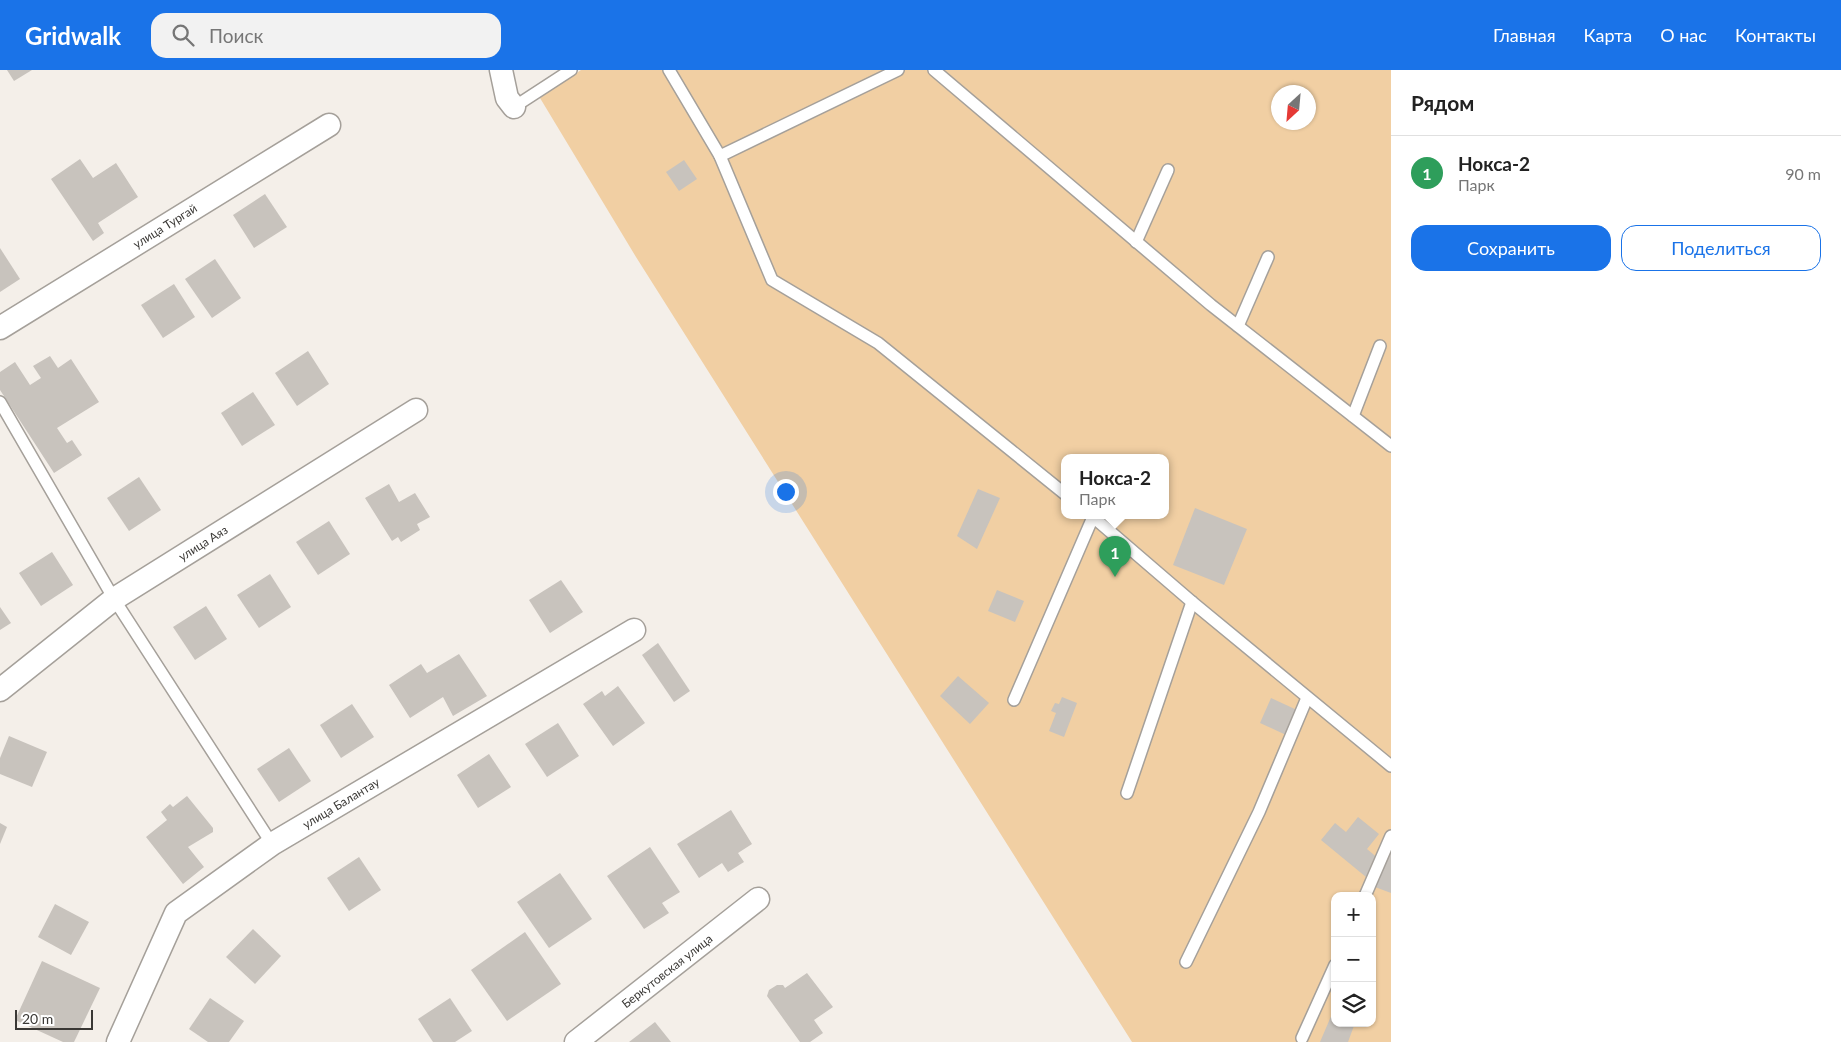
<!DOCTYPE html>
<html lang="ru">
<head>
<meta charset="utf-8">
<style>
	:root { --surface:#fff; --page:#f2f2f2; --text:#222; --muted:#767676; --line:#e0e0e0; --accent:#1a73e8 }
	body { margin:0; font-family:Lato,sans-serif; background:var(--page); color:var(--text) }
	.controls { position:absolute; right:15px; bottom:15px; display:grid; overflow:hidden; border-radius:10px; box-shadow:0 1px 4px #0004 }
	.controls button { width:45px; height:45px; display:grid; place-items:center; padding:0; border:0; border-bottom:1px solid var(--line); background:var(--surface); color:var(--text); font:25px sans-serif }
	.compass { position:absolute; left:1271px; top:15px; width:45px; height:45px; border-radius:50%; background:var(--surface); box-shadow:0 1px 4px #0004; rotate:206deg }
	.scale { position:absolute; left:15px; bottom:12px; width:78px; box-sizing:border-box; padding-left:5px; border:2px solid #3a3835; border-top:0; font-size:14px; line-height:18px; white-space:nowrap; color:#3a3835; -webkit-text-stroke:4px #fff; paint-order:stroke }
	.you { position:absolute; left:785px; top:421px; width:18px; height:18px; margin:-12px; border:4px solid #fff; border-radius:50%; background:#1a73e8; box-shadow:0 0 0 8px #1a73e833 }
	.badge { display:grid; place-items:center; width:32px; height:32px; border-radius:50%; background:var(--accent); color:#fff; font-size:16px; font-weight:700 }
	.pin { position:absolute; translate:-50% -41px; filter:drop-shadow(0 1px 2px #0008) }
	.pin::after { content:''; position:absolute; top:26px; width:18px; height:15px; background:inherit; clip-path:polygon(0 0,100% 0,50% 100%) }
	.popup { position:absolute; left:1061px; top:384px; width:108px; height:65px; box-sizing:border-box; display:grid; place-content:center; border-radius:10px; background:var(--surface); filter:drop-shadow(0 1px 4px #0005); font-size:16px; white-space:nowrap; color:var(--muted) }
	.popup b { font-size:19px; color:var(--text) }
	.popup::after { content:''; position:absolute; left:50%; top:100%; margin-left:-10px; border:10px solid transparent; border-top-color:var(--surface) }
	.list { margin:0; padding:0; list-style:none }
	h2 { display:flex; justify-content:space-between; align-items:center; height:65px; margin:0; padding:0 20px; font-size:21px }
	h2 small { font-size:16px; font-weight:400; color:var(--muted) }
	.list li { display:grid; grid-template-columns:32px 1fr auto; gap:15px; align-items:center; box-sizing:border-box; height:75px; padding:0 20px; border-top:1px solid var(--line) }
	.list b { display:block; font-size:19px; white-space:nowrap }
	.list p { margin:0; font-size:16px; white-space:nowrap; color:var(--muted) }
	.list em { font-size:16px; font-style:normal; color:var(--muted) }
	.actions { display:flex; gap:10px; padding:15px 20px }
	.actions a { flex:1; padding:11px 0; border:1px solid var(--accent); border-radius:15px; text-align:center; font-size:18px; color:var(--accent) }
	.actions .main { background:var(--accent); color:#fff }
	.icon { flex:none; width:28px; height:28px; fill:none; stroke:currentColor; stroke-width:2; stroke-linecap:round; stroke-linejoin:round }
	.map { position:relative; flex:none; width:1391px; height:972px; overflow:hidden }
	header { display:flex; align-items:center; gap:30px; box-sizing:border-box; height:70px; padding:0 25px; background:var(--accent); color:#fff }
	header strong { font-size:24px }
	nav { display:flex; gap:28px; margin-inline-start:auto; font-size:18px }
	.search { width:350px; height:45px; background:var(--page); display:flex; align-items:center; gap:12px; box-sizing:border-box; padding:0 18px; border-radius:15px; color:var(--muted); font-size:19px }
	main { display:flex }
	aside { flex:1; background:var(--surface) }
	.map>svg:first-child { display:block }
</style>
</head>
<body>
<header>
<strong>Gridwalk</strong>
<div class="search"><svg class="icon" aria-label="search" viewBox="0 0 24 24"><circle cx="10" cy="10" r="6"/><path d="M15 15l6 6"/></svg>Поиск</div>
<nav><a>Главная</a><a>Карта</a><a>О нас</a><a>Контакты</a></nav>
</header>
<main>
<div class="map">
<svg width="1391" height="972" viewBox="0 0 1391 972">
	<rect width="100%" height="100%" fill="#f4efe9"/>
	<!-- green -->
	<path fill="#f1cfa3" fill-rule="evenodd" d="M581,0H1391V972H1132L636,187L540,28ZM1278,22H1308V52H1278ZM1065,388H1165V446H1065ZM1335,826H1372V953H1335Z"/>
	<!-- building -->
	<g fill="#c8c3bd">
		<polygon points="7,0 32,0 14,11"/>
		<polygon points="80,89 93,108 116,93 138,127 98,153 104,163 93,171 51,109"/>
		<polygon points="684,90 697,109 679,121 666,102"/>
		<polygon points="265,124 287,157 254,178 233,145"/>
		<polygon points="0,178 20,209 0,222"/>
		<polygon points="215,189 241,228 212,248 185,209"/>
		<polygon points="174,214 195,247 163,268 141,235"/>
		<polygon points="308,281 329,314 297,336 275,303"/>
		<polygon points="50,286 58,298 71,289 99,332 57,358 67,373 72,370 82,385 54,403 0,320 0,302 15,292 30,315 41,308 33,296"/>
		<polygon points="253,322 275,355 242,376 221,343"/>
		<polygon points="139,407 161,440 129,461 107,428"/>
		<polygon points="389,414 399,432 415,423 430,447 417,454 420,460 401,472 398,467 392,471 365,428"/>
		<polygon points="978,419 1000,428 977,479 957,466"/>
		<polygon points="1195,438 1247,459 1224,515 1173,495"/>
		<polygon points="329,451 350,484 318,505 296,472"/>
		<polygon points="52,482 73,515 41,536 19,503"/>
		<polygon points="270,504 291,537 259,558 237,525"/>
		<polygon points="561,510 583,542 550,563 529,530"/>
		<polygon points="997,520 1024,531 1015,552 988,541"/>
		<polygon points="206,536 227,569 195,590 173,557"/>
		<polygon points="0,537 11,553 0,560"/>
		<polygon points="658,573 690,621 674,632 642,585"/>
		<polygon points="459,584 487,626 453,646 443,627 410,648 389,615 421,594 427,603"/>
		<polygon points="958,606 989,633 970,654 940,626"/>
		<polygon points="618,616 645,653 613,676 583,634 602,621 605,626"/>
		<polygon points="1062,627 1077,633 1064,667 1049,661 1056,643 1051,641 1055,633 1059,634"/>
		<polygon points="1271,628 1297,640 1286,665 1260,653"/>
		<polygon points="352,634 374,667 341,688 320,655"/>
		<polygon points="558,653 579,686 547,707 525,674"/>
		<polygon points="9,666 47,682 32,717 0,704 0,688"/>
		<polygon points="289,678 311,711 279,732 257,699"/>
		<polygon points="489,684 511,717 478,738 457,705"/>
		<polygon points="187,726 213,758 213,762 188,777 204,797 183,814 146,767 167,750 161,742 170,734 173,737"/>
		<polygon points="731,740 752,774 738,783 744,792 728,802 722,793 699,808 677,774"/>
		<polygon points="1358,747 1379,764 1367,779 1380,790 1366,807 1321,770 1335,753 1346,762"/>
		<polygon points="0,753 7,757 0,774"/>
		<polygon points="1391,776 1391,823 1375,817"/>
		<polygon points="650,777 680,822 662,833 669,843 644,859 607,806"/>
		<polygon points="359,787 381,820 349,841 327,808"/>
		<polygon points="560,803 592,849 549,878 517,832"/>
		<polygon points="55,834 89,852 71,885 38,867"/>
		<polygon points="253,859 281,886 255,914 226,887"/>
		<polygon points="525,862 561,914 507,951 471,900"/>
		<polygon points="42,891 100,918 74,972 63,972 15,950"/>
		<polygon points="807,903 833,937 814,950 823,963 810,972 800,972 767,926 769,920 777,915 783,915 785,918"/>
		<polygon points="210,928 244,951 229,972 208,972 189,959"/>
		<polygon points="450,928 472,961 455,972 433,972 418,949"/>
		<polygon points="1335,937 1335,953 1355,953 1348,972 1320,972"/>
		<polygon points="655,952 671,972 629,972"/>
	</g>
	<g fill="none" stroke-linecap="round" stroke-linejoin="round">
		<!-- service casing -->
		<g stroke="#a5a09a" stroke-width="14">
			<g id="service">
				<polyline points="669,0 720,86 772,210 878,273 1065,424"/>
				<polyline points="934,0 1211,235 1391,376"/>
				<polyline points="514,37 571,0"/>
				<polyline points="720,86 898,0"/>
				<polyline points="1136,172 1168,100"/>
				<polyline points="1238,256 1268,187"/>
				<polyline points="0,332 114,529 272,774"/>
				<polyline points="1353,346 1380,276"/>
				<polyline points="1092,446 1192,532 1391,696"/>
				<polyline points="1014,630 1093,447"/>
				<polyline points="1127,723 1192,532"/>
				<polyline points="1365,826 1391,766"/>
				<polyline points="1186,892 1259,742 1307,628"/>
				<polyline points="1302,968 1335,895"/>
			</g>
		</g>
		<!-- minor casing -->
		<g stroke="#a5a09a" stroke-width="25">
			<g id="minor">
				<polyline points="501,0 507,28 514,37"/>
				<polyline points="0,258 329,55"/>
				<polyline points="0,620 114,529 416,340"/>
				<polyline points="118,972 176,843 272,774 634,560"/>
				<polyline points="576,972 758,829"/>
			</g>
		</g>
		<!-- service -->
		<use href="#service" stroke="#fff" stroke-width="11"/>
		<!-- minor -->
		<use href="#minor" stroke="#fff" stroke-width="22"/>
	</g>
	<g text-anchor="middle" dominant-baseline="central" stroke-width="4.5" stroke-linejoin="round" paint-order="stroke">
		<!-- street labels -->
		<g font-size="12" fill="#3a3835" stroke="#fff">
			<text transform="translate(165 156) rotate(-32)">улица Тургай</text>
			<text transform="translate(203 473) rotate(-32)">улица Аяз</text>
			<text transform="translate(341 733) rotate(-31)">улица Балантау</text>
			<text transform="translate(667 901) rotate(-38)">Беркутовская улица</text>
		</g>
	</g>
</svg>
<div class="controls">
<button>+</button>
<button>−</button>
<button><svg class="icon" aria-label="layers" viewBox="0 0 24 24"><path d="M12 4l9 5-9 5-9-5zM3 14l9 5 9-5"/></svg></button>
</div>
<svg class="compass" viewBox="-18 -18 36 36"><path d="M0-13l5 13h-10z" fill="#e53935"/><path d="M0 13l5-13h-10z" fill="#767676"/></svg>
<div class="scale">20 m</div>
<div class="you"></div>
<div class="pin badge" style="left:1115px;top:507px;background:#2e9e5b">1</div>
<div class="popup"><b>Нокса-2</b>Парк</div>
</div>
<aside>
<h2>Рядом<small></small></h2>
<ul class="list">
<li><span class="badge" style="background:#2e9e5b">1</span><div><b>Нокса-2</b><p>Парк</p></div><em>90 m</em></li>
</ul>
<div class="actions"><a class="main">Сохранить</a><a>Поделиться</a></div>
</aside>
</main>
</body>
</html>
